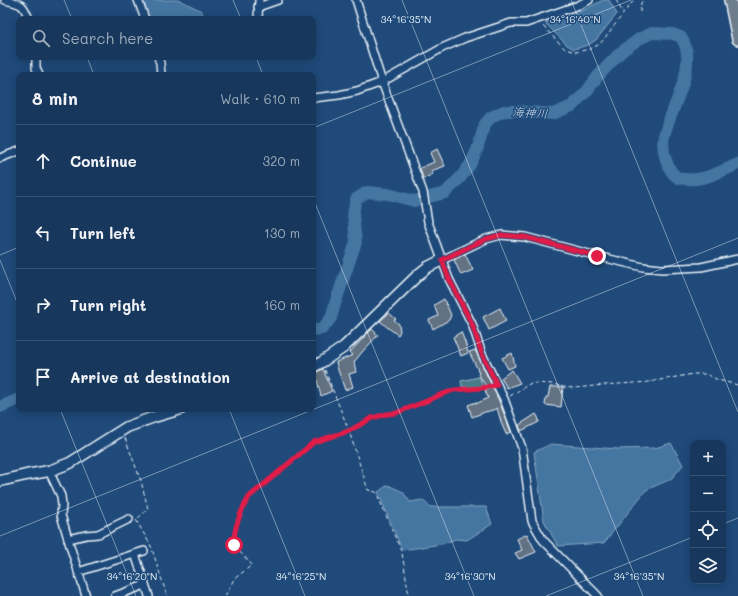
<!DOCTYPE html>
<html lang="en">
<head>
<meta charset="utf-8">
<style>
	:root { --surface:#17385c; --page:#203f62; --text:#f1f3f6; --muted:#9eacbb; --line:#365272 }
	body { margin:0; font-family:Mali,"Klee One",sans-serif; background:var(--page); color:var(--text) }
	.controls { position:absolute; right:12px; bottom:12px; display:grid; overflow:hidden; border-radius:8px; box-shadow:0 2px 10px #0003 }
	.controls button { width:36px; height:36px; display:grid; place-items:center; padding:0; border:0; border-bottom:1px solid var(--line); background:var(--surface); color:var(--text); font:20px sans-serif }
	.stop { position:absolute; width:12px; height:12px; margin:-9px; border:3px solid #e11d48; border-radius:50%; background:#fff }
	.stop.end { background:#e11d48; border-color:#fff; box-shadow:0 1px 4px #0008 }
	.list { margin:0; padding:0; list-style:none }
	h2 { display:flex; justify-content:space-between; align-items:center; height:52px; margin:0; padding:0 16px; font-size:17px }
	h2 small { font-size:13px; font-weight:400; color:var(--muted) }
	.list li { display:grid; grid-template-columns:26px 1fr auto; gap:12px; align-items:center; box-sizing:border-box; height:72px; padding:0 16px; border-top:1px solid var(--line) }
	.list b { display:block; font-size:15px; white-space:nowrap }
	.list em { font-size:13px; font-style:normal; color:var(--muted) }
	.icon { flex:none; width:22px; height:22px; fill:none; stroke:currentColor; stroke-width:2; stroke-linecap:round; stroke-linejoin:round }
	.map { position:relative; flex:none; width:738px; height:596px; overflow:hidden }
	.search { position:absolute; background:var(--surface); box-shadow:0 2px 10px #0003; left:16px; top:16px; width:300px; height:44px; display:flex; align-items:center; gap:10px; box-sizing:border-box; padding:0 14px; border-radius:8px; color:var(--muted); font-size:15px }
	.panel { position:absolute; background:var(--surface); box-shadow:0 2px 10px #0003; left:16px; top:72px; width:300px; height:340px; border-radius:8px }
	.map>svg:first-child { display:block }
</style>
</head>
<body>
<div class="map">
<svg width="738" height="596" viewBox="0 0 738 596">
	<rect width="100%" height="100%" fill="#1f4a7a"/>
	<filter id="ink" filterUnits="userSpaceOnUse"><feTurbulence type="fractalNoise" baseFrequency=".025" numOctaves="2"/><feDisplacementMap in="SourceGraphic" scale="8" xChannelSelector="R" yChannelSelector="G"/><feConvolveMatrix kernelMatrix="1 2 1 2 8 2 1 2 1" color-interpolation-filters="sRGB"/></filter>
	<g filter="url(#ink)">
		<!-- green -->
		<polygon fill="#497c89" stroke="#98b6c0" points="479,377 484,388 462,387 461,381"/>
		<!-- water -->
		<g fill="#4474a1" stroke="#86a6c4">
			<polygon points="141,0 179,0 202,11 203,19 148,19"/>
			<polygon points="603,0 609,0 617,14 596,40 588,45 574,49 567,45 545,23 584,10"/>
			<polygon points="671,443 683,465 671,479 646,490 604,543 558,546 544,521 534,452 551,444 618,449 655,448"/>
			<polygon points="388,485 403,492 410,502 422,500 431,507 486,507 492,524 467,540 456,539 442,544 402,550 378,492"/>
		</g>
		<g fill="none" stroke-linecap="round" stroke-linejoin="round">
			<!-- river -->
			<g stroke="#4474a1" stroke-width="12">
				<path d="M313,330L322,329L331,318L335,304L356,242L353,214L356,199L367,192L388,194L414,201L445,193L460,178L470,165L477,150L485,124L491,117L504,111H517L553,114L572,106L587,91L598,76L621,52L639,39L652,33L673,34L681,37C682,39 684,42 685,45C695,70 670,111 664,136C662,144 664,154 667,163C669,168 672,174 677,177C679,179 683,179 686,179C704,181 722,171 738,164"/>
				<polyline points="0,407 19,399"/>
			</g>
		</g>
		<!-- building -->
		<g fill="#637282" stroke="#e8f1f8">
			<polygon points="437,149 445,166 431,171 433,174 423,179 420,168 434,162 430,153"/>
			<polygon points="465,254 473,270 461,275 454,260"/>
			<polygon points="444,299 451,315 449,320 433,329 429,320 438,316 434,305"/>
			<polygon points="500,308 506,321 489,330 483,317"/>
			<polygon points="389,313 396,319 394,320 399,324 400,331 398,335 387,327 380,321"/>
			<polygon points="372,329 378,335 363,351 354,362 356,372 349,374 353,387 345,390 338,370 336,362 353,355 350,352"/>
			<polygon points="461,332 465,342 468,353 461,356 453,337"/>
			<polygon points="475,350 478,356 499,401 511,432 506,434 502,425 497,408 493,410 485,412 472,417 468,405 476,402 476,404 488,398 485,390 488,389 478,374 479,373 477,368 469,352"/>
			<polygon points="512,353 515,366 508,369 502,358"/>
			<polygon points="323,369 332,391 321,396 317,380 316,380 313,374"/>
			<polygon points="512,370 520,383 507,388 501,378"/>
			<polygon points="550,387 563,387 561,407 545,405 546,397 548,397"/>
			<polygon points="536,414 538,417 539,422 521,431 519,425"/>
			<polygon points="527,534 536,552 519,559 515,553 522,550 517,539"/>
		</g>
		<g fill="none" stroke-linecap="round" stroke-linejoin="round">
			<!-- street casing -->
			<g stroke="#e8f1f8" stroke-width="10">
				<g id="street">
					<path d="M5,0C21,4 23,3 29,19"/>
					<polyline points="138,0 145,19"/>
					<polyline points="356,0 382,82 423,192 428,222 449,279 472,324 482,354 504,399 522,448 532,521 543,540 598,596"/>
					<polyline points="258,7 278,0"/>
					<polyline points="258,18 259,0"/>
					<polyline points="36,57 36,68 39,75"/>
					<polyline points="158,57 160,63 161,75"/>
					<polyline points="313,98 339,95 357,91 382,82 442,48 465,38 511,23 526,23 579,5 589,0"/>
					<polyline points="0,158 19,151"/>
					<polyline points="442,260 471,246 486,239 501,235 525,237 597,256 643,267 662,269 701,267 738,259"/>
					<polyline points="49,471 61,496 62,505 61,515 71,549 86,596"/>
					<polyline points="68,539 86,535 98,534 129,519"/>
					<polyline points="135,554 149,596"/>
					<polyline points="78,572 144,551"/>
					<polyline points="115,596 145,585"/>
				</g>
			</g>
			<!-- secondary casing -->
			<g stroke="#e8f1f8" stroke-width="13">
				<g id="secondary">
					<polyline points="313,367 322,362 344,347 419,274 428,267 442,260"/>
					<polyline points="0,481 26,475 49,471 70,463 127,427 154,417 181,409"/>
				</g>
			</g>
			<!-- primary casing -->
			<g stroke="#e8f1f8" stroke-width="14">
				<polyline id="primary" points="730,0 738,39"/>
			</g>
			<!-- path -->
			<g stroke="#e8f1f8" stroke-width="1" stroke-dasharray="4 3" stroke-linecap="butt">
				<polyline points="616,0 623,13"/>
				<polyline points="640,12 641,3 643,0"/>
				<polyline points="543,26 565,49 576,52 590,49 600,44 634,0"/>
				<polyline points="325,370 349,431 368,490 376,492 402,553 409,596"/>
				<polyline points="510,396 531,383 554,384 563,387 575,388 604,385 649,382 693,374 706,374 718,380 738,385"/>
				<polyline points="125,438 141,481 148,509 136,520 151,546 167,596"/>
				<path d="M225,596L234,579L252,565C248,560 238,551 235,546C230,537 244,506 249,497L314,442L349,431L372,418L387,414L396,413L429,401L440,395L454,390L482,388L491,386"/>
			</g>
			<!-- street -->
			<use href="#street" stroke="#1f4a7a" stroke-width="7"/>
			<!-- secondary -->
			<use href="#secondary" stroke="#1f4a7a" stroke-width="10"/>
			<!-- primary -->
			<use href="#primary" stroke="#6d7d8c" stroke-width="11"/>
		</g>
	</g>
	<g fill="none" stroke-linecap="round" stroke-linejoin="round" filter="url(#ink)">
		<!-- route -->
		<path stroke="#e11d48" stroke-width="5" d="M234,545C233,530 241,510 249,497L314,442L349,431L372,418L387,414L396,413L429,400L440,395L454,390L482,388L497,385L482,354L472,324L449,279L442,260L471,246L486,239L501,235L524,237L597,256"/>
	</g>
	<!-- ticks -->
	<path fill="none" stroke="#e8f1f8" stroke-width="1" stroke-opacity="0.45" d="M64,0L72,19M233,0L241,19M402,0L643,596M571,0L738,412M87,57L94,75M256,57L263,75M313,128L631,0M313,198L474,596M0,255L19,247M0,260L19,307M60,409L136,596M229,409L305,596M723,524L738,518M0,536L738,238M546,596L693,537"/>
	<g text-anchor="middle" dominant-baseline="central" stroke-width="3" stroke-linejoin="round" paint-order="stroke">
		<!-- water labels -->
		<g font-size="12" font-style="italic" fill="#cfdeeb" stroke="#1f4a7a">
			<text transform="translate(530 112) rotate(3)">海神川</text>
		</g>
	</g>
	<g font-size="10" text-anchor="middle" fill="#e8f1f8" stroke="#1f4a7a" stroke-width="3" stroke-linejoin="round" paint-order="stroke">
		<text x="406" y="23">34°16'35"N</text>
		<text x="575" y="23">34°16'40"N</text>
		<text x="132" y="580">34°16'20"N</text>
		<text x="301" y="580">34°16'25"N</text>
		<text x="470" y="580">34°16'30"N</text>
		<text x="639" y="580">34°16'35"N</text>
	</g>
</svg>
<div class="controls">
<button>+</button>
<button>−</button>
<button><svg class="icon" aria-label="locate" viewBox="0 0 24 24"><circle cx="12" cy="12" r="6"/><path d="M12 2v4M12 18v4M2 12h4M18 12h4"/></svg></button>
<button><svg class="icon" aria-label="layers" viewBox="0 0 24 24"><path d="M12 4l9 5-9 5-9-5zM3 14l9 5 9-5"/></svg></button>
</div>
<div class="stop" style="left:234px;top:545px"></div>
<div class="stop end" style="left:597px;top:256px"></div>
<div class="search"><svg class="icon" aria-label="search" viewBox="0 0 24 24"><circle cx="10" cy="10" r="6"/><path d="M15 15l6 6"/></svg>Search here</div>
<section class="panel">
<h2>8 min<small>Walk · 610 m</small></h2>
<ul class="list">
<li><svg class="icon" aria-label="ahead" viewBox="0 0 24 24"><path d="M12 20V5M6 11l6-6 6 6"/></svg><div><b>Continue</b></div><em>320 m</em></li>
<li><svg class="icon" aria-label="left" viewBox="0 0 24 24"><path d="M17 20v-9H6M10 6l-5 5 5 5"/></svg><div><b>Turn left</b></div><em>130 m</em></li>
<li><svg class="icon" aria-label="right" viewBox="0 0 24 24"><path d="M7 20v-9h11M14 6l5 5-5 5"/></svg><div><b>Turn right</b></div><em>160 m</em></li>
<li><svg class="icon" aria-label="arrive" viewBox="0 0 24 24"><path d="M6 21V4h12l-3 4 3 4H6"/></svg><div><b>Arrive at destination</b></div></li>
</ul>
</section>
</div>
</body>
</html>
